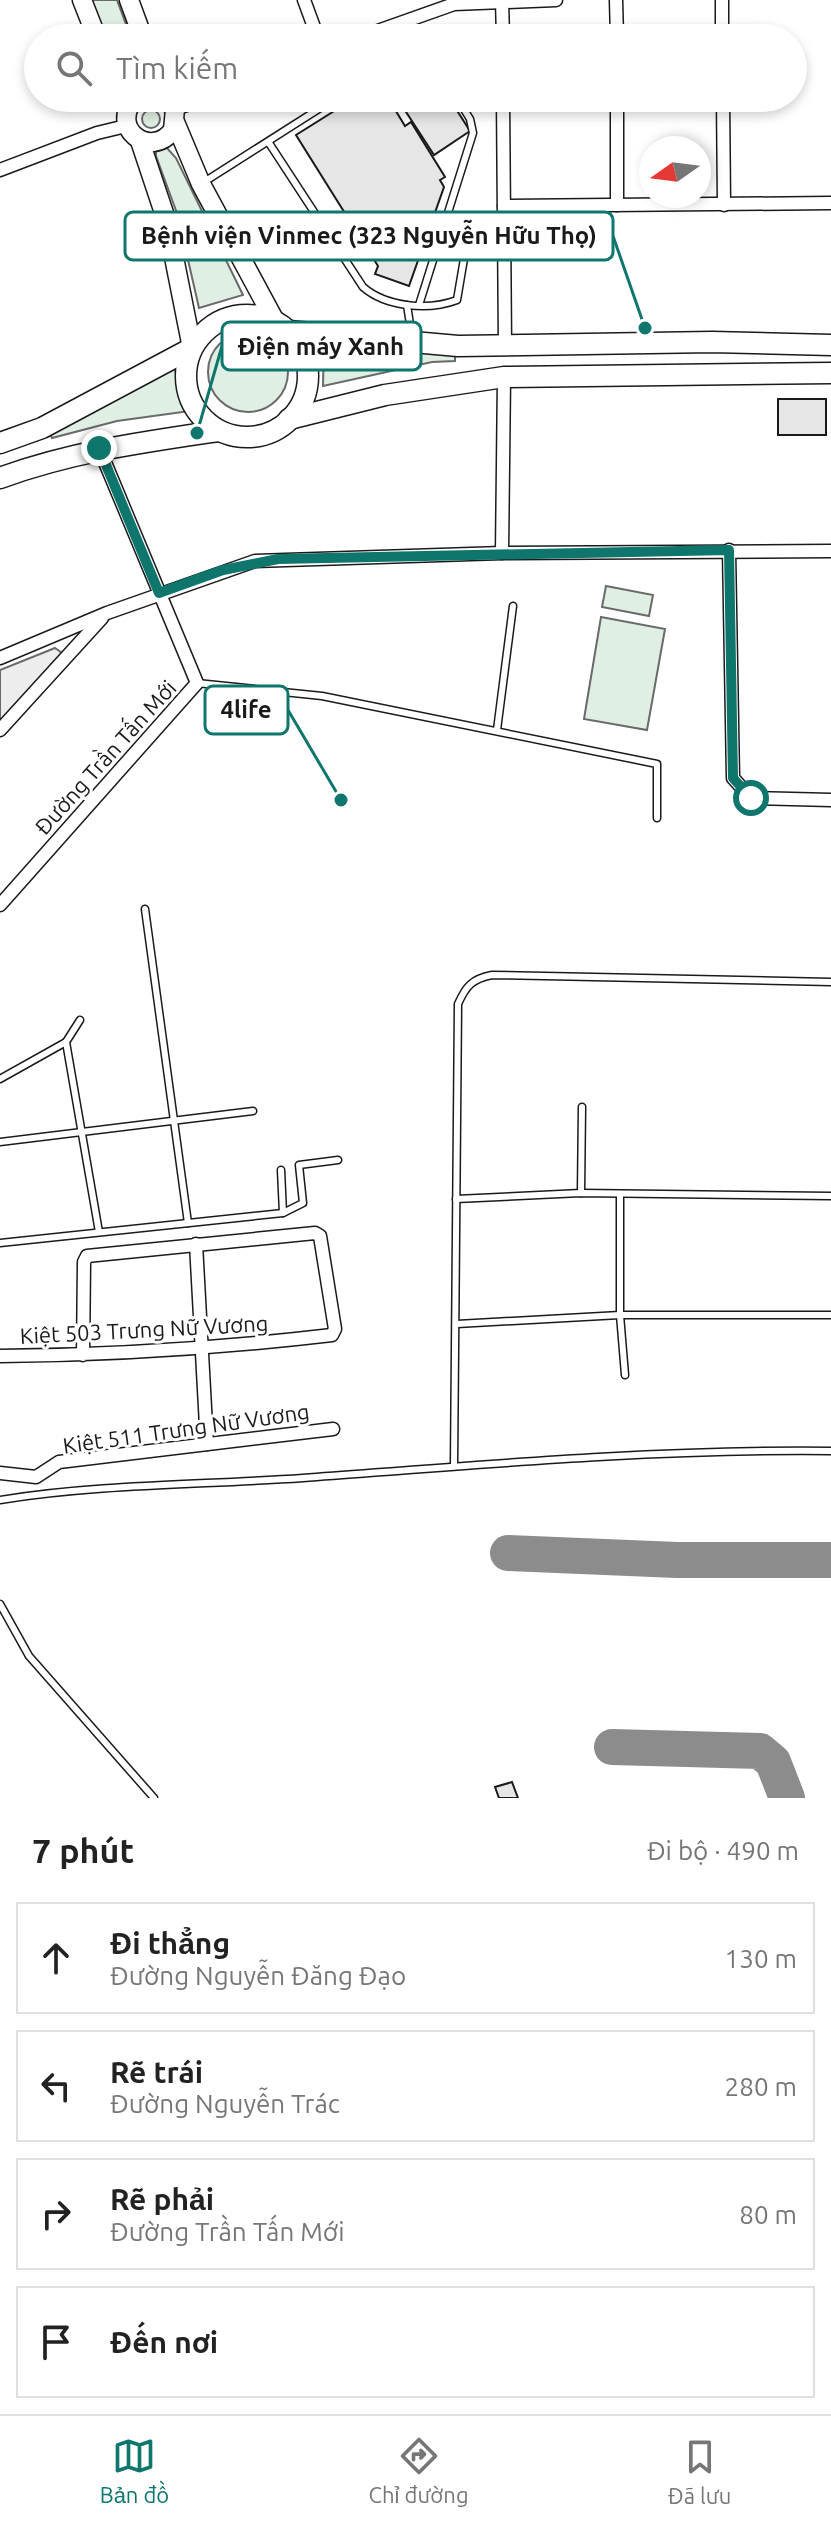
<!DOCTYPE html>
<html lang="vi">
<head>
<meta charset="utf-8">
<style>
	:root { --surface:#fff; --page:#f2f2f2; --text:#222; --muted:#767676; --line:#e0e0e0; --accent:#0f766e }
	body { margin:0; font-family:Ubuntu,sans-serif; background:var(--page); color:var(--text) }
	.compass { position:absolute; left:639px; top:136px; width:72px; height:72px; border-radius:50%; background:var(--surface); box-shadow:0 4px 12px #0003; rotate:256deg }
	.stop { position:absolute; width:24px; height:24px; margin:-18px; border:6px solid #0f766e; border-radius:50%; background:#fff }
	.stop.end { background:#0f766e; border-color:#fff; box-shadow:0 2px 8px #0008 }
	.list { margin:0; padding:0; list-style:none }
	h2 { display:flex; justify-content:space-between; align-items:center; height:104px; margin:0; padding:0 32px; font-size:34px }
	h2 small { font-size:26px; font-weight:400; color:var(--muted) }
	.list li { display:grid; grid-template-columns:52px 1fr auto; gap:24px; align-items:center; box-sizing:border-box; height:112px; margin:0 16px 16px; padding:0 16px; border:2px solid var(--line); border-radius:0px }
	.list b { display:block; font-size:30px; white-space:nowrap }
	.list p { margin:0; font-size:26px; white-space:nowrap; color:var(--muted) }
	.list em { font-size:26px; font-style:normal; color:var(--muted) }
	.icon { flex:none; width:44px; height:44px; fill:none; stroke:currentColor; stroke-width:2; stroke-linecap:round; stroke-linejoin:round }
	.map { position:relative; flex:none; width:831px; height:1798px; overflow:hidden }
	.search { position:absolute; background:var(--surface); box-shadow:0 4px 12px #0003; left:24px; right:24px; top:24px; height:88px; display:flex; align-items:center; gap:20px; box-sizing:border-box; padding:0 28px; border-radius:44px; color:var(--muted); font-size:30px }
	.sheet { height:616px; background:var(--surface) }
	nav { display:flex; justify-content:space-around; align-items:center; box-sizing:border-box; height:112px; border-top:2px solid var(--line); background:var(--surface); font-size:22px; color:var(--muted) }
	nav a { display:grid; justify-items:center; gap:4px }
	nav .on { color:var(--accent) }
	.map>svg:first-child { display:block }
</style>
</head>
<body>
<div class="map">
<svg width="831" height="1798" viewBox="0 0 831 1798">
	<rect width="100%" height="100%" fill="#fff"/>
	<!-- green -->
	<g fill="#e0efe3" stroke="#6a6a6a" stroke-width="2">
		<polygon points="92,0 117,0 131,38 106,38"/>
		<circle cx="151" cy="119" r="9"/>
		<polygon points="166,147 176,158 243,295 199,308 178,216 156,156 156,150"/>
		<circle cx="248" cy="372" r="40"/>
		<polygon points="324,341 385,352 455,352 455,361 432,362 323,386"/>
		<polygon points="174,363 179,391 190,411 117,421 52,438 49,432"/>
		<polygon points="606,586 653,595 649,616 602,607"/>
		<polygon points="601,617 665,629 647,730 584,719"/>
	</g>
	<!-- parking -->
	<polygon fill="#ededed" stroke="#6a6a6a" stroke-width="2" points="55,648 62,653 0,722 0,670"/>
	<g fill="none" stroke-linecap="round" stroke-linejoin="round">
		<!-- taxiway -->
		<g stroke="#8c8c8c" stroke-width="36">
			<polyline points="508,1553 677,1560 831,1560"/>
			<polyline points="612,1747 760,1751 773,1762 787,1798"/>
		</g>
	</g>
	<!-- building -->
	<g fill="#e6e6e6" stroke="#1a1a1a" stroke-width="2">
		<polygon points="355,98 388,98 405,126 411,122 445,177 440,180 444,187 409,286 375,274 378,266 296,135"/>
		<polygon points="397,98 449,98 470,131 434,155"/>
		<rect x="778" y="399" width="48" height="36"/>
		<polygon points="512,1782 518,1798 499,1798 495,1787"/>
	</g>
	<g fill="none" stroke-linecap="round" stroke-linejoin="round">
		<!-- lane casing -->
		<g stroke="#1a1a1a" stroke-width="9">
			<g id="lane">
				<path d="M269,143L363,287C386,307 428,311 457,300L467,241"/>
				<polyline points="204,182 336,98"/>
				<polyline points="407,305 412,337"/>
				<polyline points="419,305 473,133 470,119 457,98"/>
				<polyline points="197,683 322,696 657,764 657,818"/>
				<polyline points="497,730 513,606"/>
				<polyline points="145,909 188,1223"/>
				<polyline points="80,1020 66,1042 99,1232"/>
				<polyline points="0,1079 66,1042"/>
				<polyline points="0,1142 253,1111"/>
				<polyline points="281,1170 283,1213"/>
				<polyline points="581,1193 582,1107"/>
				<polyline points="620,1194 620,1315 831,1315"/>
				<polyline points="456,1199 581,1193 831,1196"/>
				<polyline points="0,1243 283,1213 303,1203 299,1165 338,1160"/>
				<polyline points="457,1324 620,1315 625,1375"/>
				<path d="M454,1465L458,1004C466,986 472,979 492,975L831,982"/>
				<path d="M0,1500C100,1484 202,1485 303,1478C478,1465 655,1449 831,1451"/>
				<polyline points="0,1604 29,1656 154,1798"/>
			</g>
		</g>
		<!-- street casing -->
		<g stroke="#1a1a1a" stroke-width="15">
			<g id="street">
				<polyline points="304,0 318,38"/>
				<polyline points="502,0 503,38"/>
				<polyline points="616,0 617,38"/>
				<polyline points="722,0 722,38"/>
				<polyline points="358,38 454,4 556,0"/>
				<polyline points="503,98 505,346"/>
				<polyline points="617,98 617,205"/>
				<polyline points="723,98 724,205"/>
				<polyline points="175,109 208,98"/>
				<polyline points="0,170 97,133 126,126"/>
				<polyline points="504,206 831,203"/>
				<polyline points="729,550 733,778 751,798 831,800"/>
				<polyline points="502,553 504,377"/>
				<polyline points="0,658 107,613 255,561 502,553 831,551"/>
				<polyline points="0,730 102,618"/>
				<polyline points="0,905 197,683 99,448"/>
				<polyline points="196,1244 207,1444"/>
				<path d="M0,1356C112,1355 221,1348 332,1335L335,1329L320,1236L315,1233L87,1256L84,1262L83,1355"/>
				<polyline points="0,1473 36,1477 59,1462 333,1429"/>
			</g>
		</g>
		<!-- secondary casing -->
		<g stroke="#1a1a1a" stroke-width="21">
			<g id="secondary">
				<polyline points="82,0 97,38"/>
				<polyline points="129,0 143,38"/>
				<path d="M136,98C107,126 150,161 173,130L175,109L165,98"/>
				<polyline points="175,122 201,184 276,323"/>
				<polyline points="140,141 167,222 192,348"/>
			</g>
		</g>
		<!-- primary casing -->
		<g stroke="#1a1a1a" stroke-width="23">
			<g id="primary">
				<circle cx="247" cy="376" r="61"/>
				<polyline points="289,331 458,346 712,342 831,345"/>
				<polyline points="289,419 385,395 504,377 831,373"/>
				<polyline points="0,443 42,428 192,348"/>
				<path d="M0,478C71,452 143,442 218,431"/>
			</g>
		</g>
		<!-- lane -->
		<use href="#lane" stroke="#fff" stroke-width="6"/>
		<!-- street -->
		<use href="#street" stroke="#fff" stroke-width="12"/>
		<!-- secondary -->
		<use href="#secondary" stroke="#fff" stroke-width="18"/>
		<!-- primary -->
		<use href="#primary" stroke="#fff" stroke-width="20"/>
	</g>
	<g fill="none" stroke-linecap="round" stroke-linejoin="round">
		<!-- route -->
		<polyline stroke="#0f766e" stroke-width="10" points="99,448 159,593 223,570 278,559 729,550 733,778 751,798"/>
	</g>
	<g text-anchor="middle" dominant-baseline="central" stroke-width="6" stroke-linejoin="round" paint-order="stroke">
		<!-- street labels -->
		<g font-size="22" fill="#1a1a1a" stroke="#fff">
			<text transform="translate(105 757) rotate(-48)">Đường Trần Tấn Mới</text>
			<text transform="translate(144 1329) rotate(-3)">Kiệt 503 Trưng Nữ Vương</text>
			<text transform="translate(186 1428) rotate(-8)">Kiệt 511 Trưng Nữ Vương</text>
		</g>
	</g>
	<!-- callouts -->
	<path fill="none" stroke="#0f766e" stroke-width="3" d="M645 328L613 236M197 433L222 346M341 800L288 710"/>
	<g fill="#0f766e" stroke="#fff" stroke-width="3">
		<circle cx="645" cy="328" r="8"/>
		<circle cx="197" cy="433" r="8"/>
		<circle cx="341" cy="800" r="8"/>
	</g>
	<g fill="#fff" stroke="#0f766e" stroke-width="3">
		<rect x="125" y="212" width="488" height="48" rx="8"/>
		<rect x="222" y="322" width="199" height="48" rx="8"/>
		<rect x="205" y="686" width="83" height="48" rx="8"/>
	</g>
	<g font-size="24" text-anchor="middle" font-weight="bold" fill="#1a1a1a">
		<text x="369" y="244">Bệnh viện Vinmec (323 Nguyễn Hữu Thọ)</text>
		<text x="321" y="355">Điện máy Xanh</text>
		<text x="246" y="718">4life</text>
	</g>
</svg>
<svg class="compass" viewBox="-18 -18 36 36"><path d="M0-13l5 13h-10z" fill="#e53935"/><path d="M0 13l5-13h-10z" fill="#767676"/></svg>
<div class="stop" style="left:751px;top:798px"></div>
<div class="stop end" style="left:99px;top:448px"></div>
<div class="search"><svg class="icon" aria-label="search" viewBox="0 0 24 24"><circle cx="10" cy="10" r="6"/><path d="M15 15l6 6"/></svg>Tìm kiếm</div>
</div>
<section class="sheet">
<h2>7 phút<small>Đi bộ · 490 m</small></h2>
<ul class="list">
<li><svg class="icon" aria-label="ahead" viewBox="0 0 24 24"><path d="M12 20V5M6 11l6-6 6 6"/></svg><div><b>Đi thẳng</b><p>Đường Nguyễn Đăng Đạo</p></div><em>130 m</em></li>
<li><svg class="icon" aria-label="left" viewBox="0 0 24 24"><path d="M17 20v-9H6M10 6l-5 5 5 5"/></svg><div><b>Rẽ trái</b><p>Đường Nguyễn Trác</p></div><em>280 m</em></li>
<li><svg class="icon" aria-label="right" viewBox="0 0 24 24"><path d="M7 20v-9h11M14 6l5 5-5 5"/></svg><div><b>Rẽ phải</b><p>Đường Trần Tấn Mới</p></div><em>80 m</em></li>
<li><svg class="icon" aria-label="arrive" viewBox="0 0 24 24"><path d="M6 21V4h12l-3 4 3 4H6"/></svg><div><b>Đến nơi</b></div></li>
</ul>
</section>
<nav>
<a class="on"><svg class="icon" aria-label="map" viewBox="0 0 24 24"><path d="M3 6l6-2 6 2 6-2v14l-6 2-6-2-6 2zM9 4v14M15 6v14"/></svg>Bản đồ</a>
<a><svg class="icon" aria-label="directions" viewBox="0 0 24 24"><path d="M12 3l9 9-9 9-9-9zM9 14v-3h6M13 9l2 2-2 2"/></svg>Chỉ đường</a>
<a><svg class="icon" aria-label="saved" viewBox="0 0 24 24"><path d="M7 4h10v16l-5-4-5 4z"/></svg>Đã lưu</a>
</nav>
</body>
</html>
